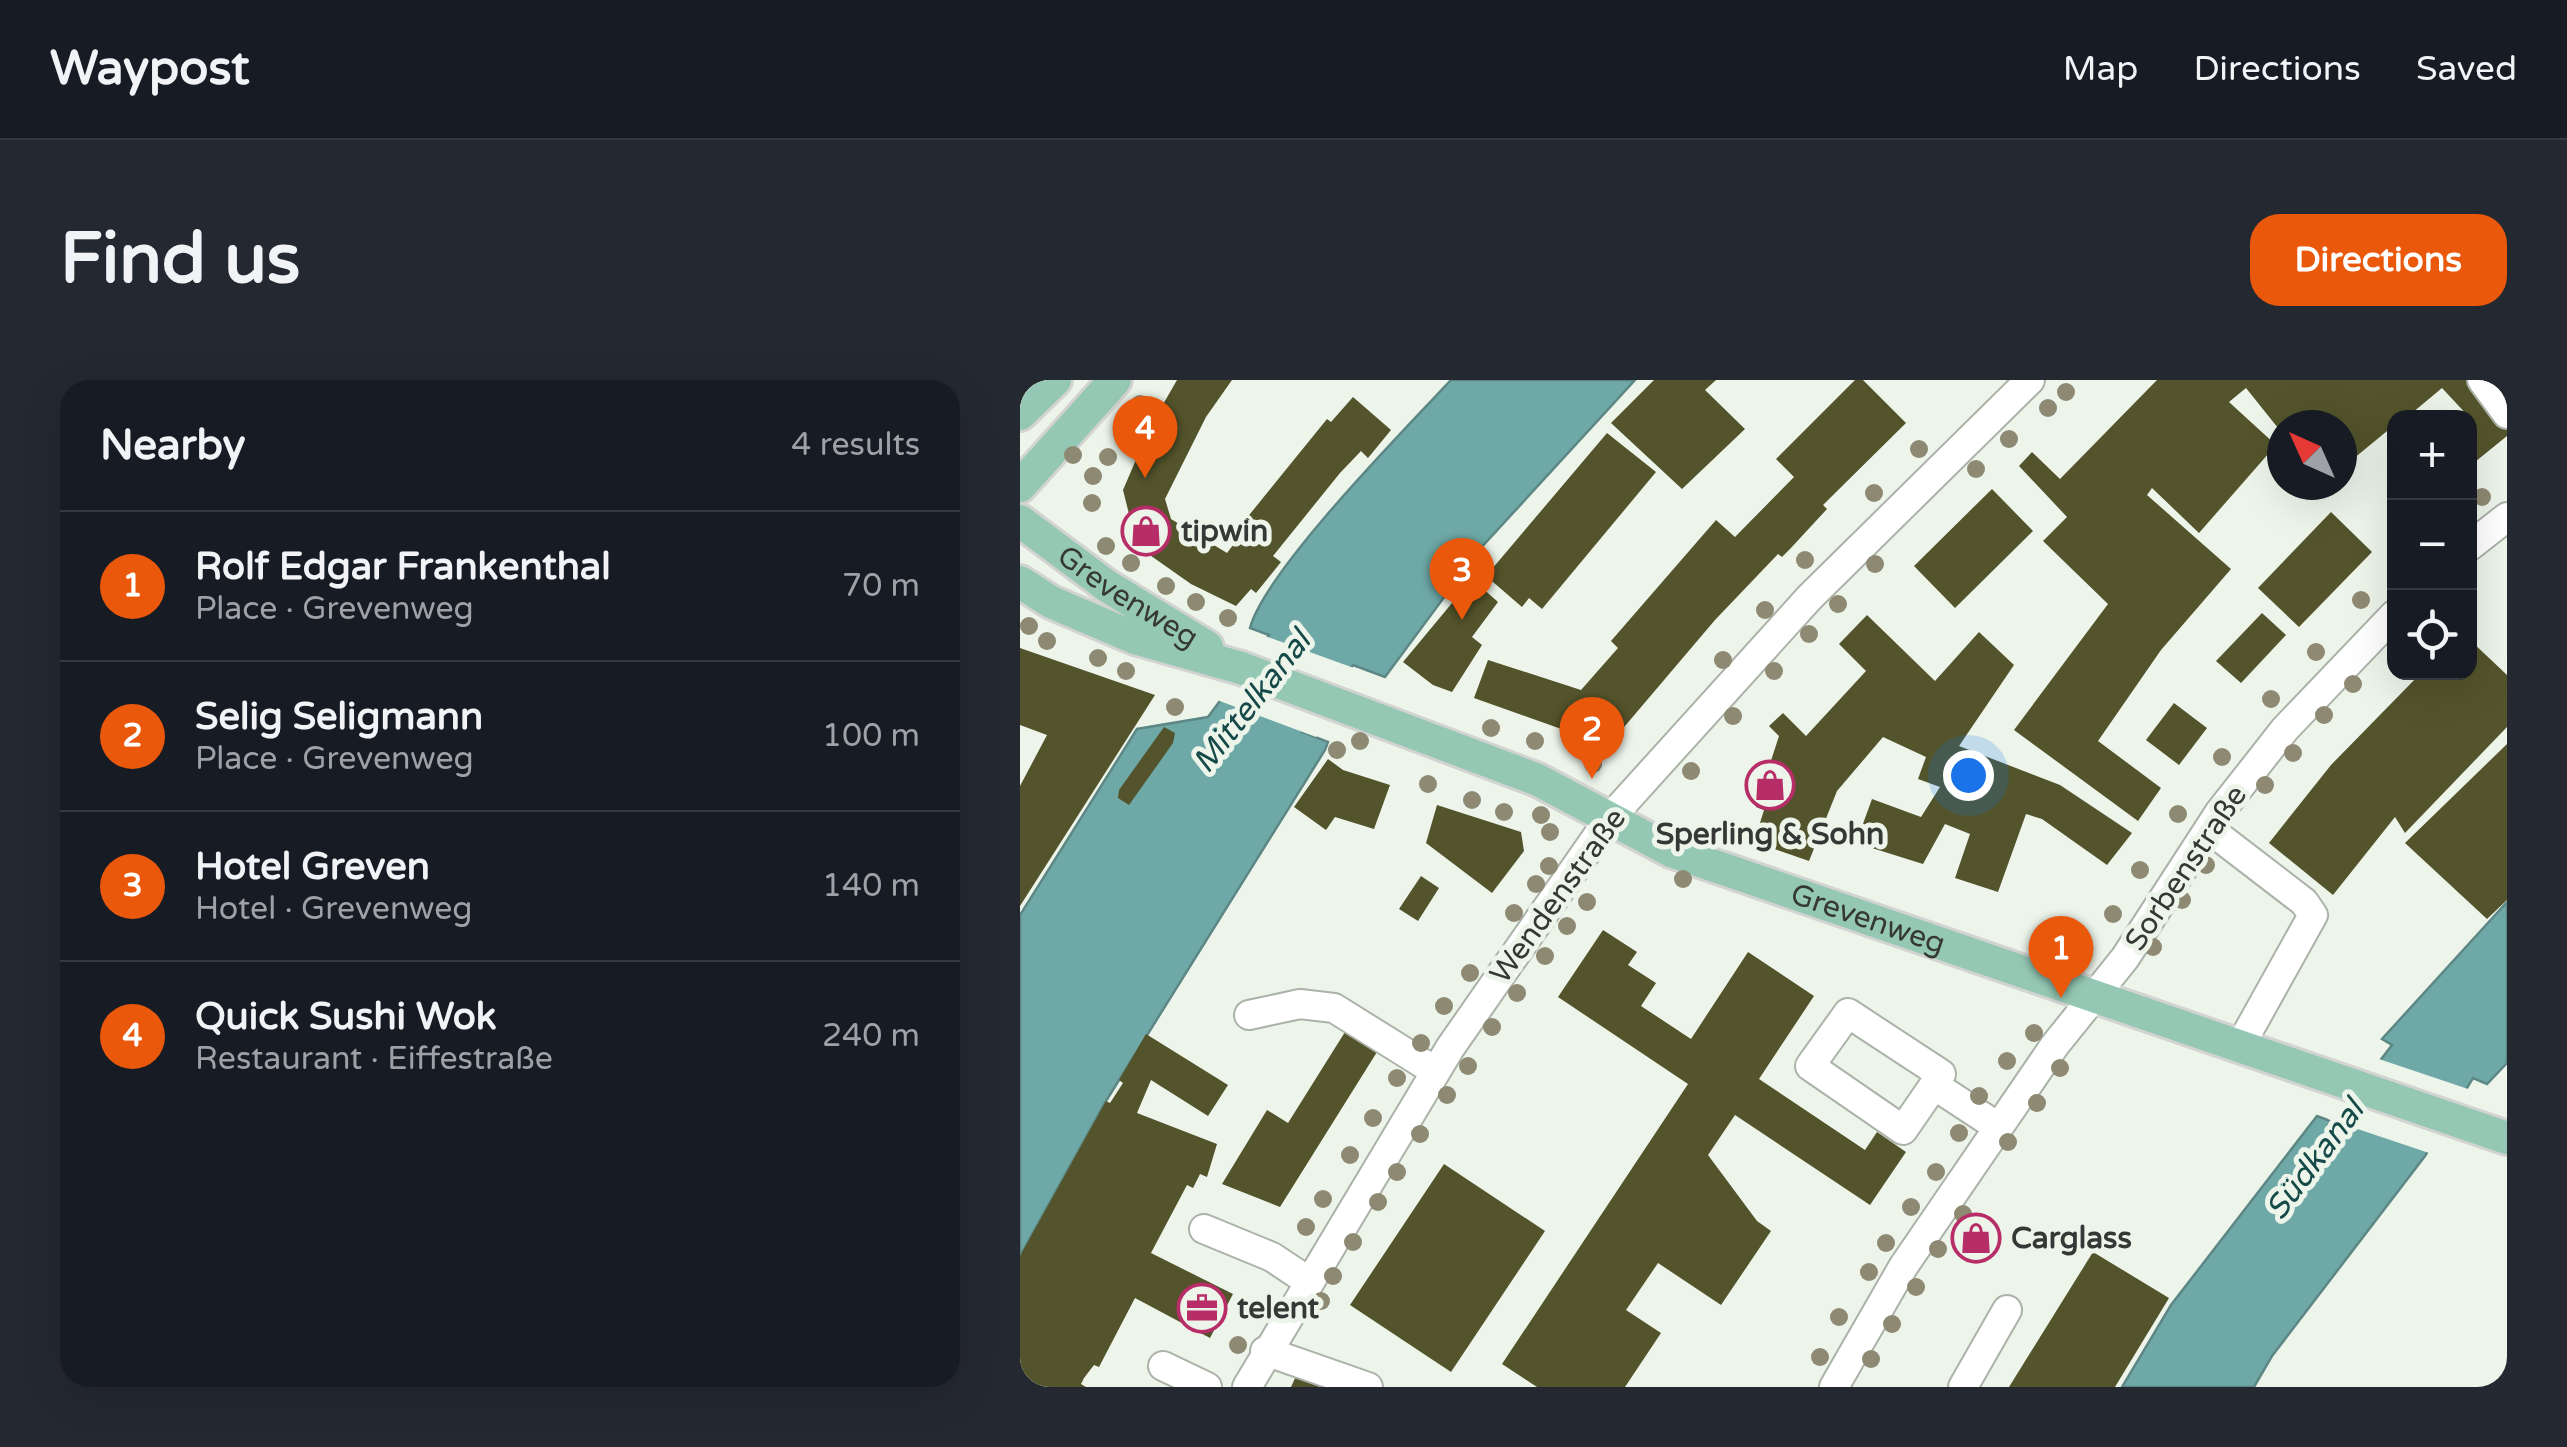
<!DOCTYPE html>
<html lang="en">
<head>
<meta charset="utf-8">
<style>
	:root { --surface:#171b24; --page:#242831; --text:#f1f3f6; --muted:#9ea1a6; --line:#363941; --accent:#ea580c }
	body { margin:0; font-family:"Varela Round",sans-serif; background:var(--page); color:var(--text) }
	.controls { position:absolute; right:30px; top:30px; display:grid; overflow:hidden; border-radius:20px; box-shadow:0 10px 40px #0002 }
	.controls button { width:90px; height:90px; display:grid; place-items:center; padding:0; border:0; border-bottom:2px solid var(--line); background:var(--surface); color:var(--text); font:50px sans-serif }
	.compass { position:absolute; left:1247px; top:30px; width:90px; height:90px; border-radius:50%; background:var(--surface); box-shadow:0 10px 40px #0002; rotate:315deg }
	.you { position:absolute; left:948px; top:395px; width:35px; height:35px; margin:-25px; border:8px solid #fff; border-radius:50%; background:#1a73e8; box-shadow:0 0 0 15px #1a73e833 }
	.badge { display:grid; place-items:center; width:65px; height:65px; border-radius:50%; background:var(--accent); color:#fff; font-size:32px; font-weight:700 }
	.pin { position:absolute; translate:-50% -82px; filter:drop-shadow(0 2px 5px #0008) }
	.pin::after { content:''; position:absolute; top:52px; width:35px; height:30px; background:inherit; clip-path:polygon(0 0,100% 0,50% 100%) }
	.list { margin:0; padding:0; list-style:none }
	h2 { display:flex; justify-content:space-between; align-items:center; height:130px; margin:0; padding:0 40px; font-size:42px }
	h2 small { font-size:32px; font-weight:400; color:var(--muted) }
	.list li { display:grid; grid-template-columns:65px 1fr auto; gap:30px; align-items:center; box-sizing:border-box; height:150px; padding:0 40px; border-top:2px solid var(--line) }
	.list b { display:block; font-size:38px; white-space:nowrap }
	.list p { margin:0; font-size:32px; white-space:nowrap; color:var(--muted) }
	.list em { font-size:32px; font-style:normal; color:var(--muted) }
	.icon { flex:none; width:55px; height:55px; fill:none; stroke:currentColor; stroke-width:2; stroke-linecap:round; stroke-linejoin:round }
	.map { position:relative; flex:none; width:1487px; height:1007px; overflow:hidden; border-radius:30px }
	header { display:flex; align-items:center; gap:60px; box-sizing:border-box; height:140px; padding:0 50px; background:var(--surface); border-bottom:2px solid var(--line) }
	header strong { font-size:48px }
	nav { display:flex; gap:55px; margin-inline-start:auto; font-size:35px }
	.intro { display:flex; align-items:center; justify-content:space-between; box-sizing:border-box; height:240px; padding:0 60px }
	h1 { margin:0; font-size:70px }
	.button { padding:25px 45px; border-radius:30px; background:var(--accent); color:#fff; font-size:35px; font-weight:700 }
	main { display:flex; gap:60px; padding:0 60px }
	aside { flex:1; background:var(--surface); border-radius:30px; box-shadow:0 10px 40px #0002 }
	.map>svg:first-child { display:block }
</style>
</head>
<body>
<header>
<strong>Waypost</strong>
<nav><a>Map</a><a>Directions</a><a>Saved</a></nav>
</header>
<div class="intro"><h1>Find us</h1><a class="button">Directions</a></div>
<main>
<aside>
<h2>Nearby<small>4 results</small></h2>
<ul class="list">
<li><span class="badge">1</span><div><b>Rolf Edgar Frankenthal</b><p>Place · Grevenweg</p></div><em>70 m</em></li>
<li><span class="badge">2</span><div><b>Selig Seligmann</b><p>Place · Grevenweg</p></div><em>100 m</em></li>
<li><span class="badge">3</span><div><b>Hotel Greven</b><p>Hotel · Grevenweg</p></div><em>140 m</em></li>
<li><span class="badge">4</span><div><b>Quick Sushi Wok</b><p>Restaurant · Eiffestraße</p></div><em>240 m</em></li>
</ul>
</aside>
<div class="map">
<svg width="1487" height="1007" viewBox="0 0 1487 1007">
	<rect width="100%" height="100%" fill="#edf5eb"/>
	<!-- water -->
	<g fill="#6ea9a7" stroke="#5d8784" stroke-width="2.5">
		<path d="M431,0H615L459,170L365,297L333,285L282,352L308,362L305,370L86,721L0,876V535L117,349L188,337L249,255L230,248C245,191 385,49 431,0Z"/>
		<polygon points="1487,522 1487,683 1467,704 1453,698 1405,776 1252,976 1234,1007 1102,1007 1151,925 1297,736 1313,742 1372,665 1362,659"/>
	</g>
	<!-- pier -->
	<g fill="#edf5eb">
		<polygon points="245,256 345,292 335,291 289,350 298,354 296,357 197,320"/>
		<polygon points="1356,678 1451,710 1412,774 1308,739"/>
	</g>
	<!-- building -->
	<g fill="#53542b">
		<polygon points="157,0 212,0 186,37 145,119 151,139 207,173 216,161 213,155 307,39 311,42 333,17 371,50 348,78 341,71 320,93 253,176 261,182 236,213 231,209 216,226 171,204 117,166 103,110 130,47"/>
		<polygon points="634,0 696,0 685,10 725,49 662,109 591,43"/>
		<polygon points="835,0 843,0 886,43 803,125 807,129 770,169 762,177 758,174 695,240 588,366 579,358 575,361 454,318 468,280 561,310 598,268 591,261 696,140 715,157 774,97 756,79"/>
		<polygon points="1137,0 1447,0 1487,50 1487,56 1450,86 1450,38 1422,8 1386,38 1374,38 1374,50 1372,47 1322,88 1322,45 1262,45 1262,53 1226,8 1209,22 1256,65 1179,153 1132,108 1127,115 1211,189 1141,270 1078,361 1141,408 1118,441 994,350 1088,224 1023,161 1047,137 999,86 1012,72 1040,99"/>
		<polygon points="587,53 636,92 522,229 509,218 502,227 466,196"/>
		<polygon points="972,109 1013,151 935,228 894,186"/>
		<polygon points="1311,132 1352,172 1279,247 1238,208"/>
		<polygon points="452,199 478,222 452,257 462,265 432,312 413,305 383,282"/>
		<polygon points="1242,233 1266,255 1221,303 1196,281"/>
		<polygon points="847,235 915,301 959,252 994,285 939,366 1040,405 1112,453 1087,485 1022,439 1006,434 978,512 935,498 950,454 925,444 903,484 836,463 852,419 901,437 920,407 898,399 906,377 863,357 817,411 789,481 734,462 744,430 736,427 759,356 749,346 763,333 786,356 846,291 819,264"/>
		<polygon points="1450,260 1487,295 1487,347 1385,453 1375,437 1313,515 1249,463 1311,385 1402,292 1450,292"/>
		<polygon points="0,268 135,315 0,526 0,406 27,355 0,345"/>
		<polygon points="1154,323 1187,348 1159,385 1126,360"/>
		<polygon points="144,347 155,353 153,363 109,425 98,418 99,410"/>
		<polygon points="1487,364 1487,520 1467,539 1385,463"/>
		<polygon points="308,379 323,390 370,405 354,449 315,437 306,450 274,427"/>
		<polygon points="417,425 501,452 504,471 472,513 406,463"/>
		<polygon points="401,496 419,508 398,541 379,529"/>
		<polygon points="583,550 617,572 608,585 636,603 621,626 671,659 728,572 794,616 739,699 845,770 857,752 886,772 850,825 715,735 688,775 737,841 751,851 701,925 638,883 606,930 641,953 605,1007 517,1007 482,984 668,704 538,617"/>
		<polygon points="325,652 357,672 260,827 202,804 247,730 268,743"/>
		<polygon points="126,654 208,705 188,736 131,700 117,733 197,764 187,797 180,794 173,808 167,805 131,873 213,914 190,958 115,918 79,987 74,985 64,998 61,1004 66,1007 0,1007 0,876 86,721 90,723 103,703 99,700"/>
		<polygon points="424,784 525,851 431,992 330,925"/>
		<polygon points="1073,872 1149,918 1095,1007 989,1007"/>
		<polygon points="276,996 305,1007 271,1007"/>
	</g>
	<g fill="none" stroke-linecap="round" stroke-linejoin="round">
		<!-- minor casing -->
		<g stroke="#abb2a8" stroke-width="32">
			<g id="minor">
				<polyline points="1462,0 1487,34"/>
				<polyline points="1450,166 1487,137"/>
				<polyline points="1189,449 1284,522 1293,535 1220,666"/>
				<polyline points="229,635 280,624 314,628 415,691"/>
				<polyline points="914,705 921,694 828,633 790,686 883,750 914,705 978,747"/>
				<polyline points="184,849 252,877 288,901"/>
				<polyline points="245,971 348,1007"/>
				<polyline points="143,986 187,1007"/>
				<polyline points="227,1007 430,668 590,438 789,218 1010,0"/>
				<polyline points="814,1007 883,887 1035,665 1105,578 1199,433 1265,349 1374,235"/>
				<polyline points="943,1007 987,930"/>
			</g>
		</g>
		<!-- major casing -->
		<g stroke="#d3d3d2" stroke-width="38">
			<g id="major">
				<polyline points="0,34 35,0"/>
				<polyline points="0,106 95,0"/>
				<path id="s1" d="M0,141L87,206L187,267"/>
				<path id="s2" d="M0,202L31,222L115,258L221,288L518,400L651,471L1487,758"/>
			</g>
		</g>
		<!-- minor -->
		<use href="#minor" stroke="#fff" stroke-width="28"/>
		<!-- major -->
		<use href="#major" stroke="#95c8b4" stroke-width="32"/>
	</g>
	<!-- trees -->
	<g fill="#8e8972">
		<circle cx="1046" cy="12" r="9"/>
		<circle cx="120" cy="24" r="9"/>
		<circle cx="1028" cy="28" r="9"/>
		<circle cx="107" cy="55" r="9"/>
		<circle cx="989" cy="59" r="9"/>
		<circle cx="899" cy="69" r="9"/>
		<circle cx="53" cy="75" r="9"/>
		<circle cx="88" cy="77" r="9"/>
		<circle cx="956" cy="89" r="9"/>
		<circle cx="73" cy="96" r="9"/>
		<circle cx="854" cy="113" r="9"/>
		<circle cx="1462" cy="117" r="9"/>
		<circle cx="72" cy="123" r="9"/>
		<circle cx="86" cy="166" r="9"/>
		<circle cx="785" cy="180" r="9"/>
		<circle cx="111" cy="183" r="9"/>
		<circle cx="855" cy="184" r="9"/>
		<circle cx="146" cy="206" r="9"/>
		<circle cx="1341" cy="220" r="9"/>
		<circle cx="176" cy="222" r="9"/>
		<circle cx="818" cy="224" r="9"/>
		<circle cx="745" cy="230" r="9"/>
		<circle cx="208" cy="238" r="9"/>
		<circle cx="9" cy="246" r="9"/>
		<circle cx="789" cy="254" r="9"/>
		<circle cx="27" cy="261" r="9"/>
		<circle cx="1296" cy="272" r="9"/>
		<circle cx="78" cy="278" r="9"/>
		<circle cx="703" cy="280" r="9"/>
		<circle cx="106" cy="291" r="9"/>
		<circle cx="754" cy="291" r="9"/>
		<circle cx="1333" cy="304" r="9"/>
		<circle cx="1251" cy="319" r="9"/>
		<circle cx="155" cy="327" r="9"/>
		<circle cx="1304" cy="335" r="9"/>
		<circle cx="713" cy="336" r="9"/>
		<circle cx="471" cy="348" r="9"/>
		<circle cx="340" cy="361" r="9"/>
		<circle cx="515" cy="361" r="9"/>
		<circle cx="317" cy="370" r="9"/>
		<circle cx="1273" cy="373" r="9"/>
		<circle cx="1202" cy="377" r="9"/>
		<circle cx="573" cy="384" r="9"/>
		<circle cx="671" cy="391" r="9"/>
		<circle cx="408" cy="404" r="9"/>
		<circle cx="1245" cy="405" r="9"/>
		<circle cx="452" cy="420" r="9"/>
		<circle cx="484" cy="432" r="9"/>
		<circle cx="1158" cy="434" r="9"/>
		<circle cx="521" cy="435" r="9"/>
		<circle cx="530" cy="452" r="9"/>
		<circle cx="1186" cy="485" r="9"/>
		<circle cx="529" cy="486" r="9"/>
		<circle cx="1120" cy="490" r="9"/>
		<circle cx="663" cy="499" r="9"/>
		<circle cx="516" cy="504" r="9"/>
		<circle cx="1162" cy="520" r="9"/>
		<circle cx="567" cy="522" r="9"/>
		<circle cx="494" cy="533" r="9"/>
		<circle cx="1093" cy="534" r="9"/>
		<circle cx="547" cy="546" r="9"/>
		<circle cx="1133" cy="567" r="9"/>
		<circle cx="525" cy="576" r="9"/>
		<circle cx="450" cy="593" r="9"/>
		<circle cx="497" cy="613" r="9"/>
		<circle cx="424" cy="626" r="9"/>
		<circle cx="472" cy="647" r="9"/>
		<circle cx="1014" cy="653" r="9"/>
		<circle cx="401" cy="663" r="9"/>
		<circle cx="987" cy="681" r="9"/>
		<circle cx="448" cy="686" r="9"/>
		<circle cx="1040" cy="688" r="9"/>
		<circle cx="377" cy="698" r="9"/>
		<circle cx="427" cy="715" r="9"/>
		<circle cx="959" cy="716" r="9"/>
		<circle cx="1017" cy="723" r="9"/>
		<circle cx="353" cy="738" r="9"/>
		<circle cx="939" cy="753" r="9"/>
		<circle cx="400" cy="754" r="9"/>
		<circle cx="988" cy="762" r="9"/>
		<circle cx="330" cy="775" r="9"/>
		<circle cx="377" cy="792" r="9"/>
		<circle cx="916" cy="792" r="9"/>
		<circle cx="303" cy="819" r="9"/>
		<circle cx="358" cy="822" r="9"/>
		<circle cx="891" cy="827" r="9"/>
		<circle cx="943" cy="834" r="9"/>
		<circle cx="286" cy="847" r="9"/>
		<circle cx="333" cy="862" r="9"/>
		<circle cx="866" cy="863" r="9"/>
		<circle cx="918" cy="869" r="9"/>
		<circle cx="849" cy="892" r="9"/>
		<circle cx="313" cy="896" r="9"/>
		<circle cx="896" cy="907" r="9"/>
		<circle cx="301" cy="921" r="9"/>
		<circle cx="819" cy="937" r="9"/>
		<circle cx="872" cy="944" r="9"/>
		<circle cx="218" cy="965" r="9"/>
		<circle cx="800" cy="977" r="9"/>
		<circle cx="851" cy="979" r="9"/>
	</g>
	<!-- icons -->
	<defs>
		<g id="shop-ring" transform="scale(2.5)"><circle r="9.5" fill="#edf5eb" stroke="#b72d67" stroke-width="1.5"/><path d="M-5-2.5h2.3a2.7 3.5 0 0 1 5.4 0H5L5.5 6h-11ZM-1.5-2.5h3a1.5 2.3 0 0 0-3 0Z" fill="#b72d67"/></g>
		<g id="office-ring" transform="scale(2.5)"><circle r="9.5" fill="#edf5eb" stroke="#b72d67" stroke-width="1.5"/><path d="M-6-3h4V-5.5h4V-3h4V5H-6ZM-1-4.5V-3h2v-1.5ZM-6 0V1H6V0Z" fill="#b72d67"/></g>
	</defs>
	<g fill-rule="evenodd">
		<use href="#shop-ring" x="126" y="151"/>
		<use href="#shop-ring" x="750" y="405"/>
		<use href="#shop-ring" x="956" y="858"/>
		<use href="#office-ring" x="182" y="928"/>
	</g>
	<g text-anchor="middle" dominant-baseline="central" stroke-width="10" stroke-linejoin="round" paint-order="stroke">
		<!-- poi labels -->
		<g font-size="30" font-weight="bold" fill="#353834" stroke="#edf5eb" text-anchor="start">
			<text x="161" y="151">tipwin</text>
			<text x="750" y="454" text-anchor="middle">Sperling &amp; Sohn</text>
			<text x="991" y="858">Carglass</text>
			<text x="217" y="928">telent</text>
		</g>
		<!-- street labels -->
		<g font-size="30" fill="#353834" stroke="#edf5eb">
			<text stroke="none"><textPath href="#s1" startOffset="132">Grevenweg</textPath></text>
			<text transform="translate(1166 488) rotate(-56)">Sorbenstraße</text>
			<text transform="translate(538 516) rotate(-54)">Wendenstraße</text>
			<text stroke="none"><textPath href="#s2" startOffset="915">Grevenweg</textPath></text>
		</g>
		<!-- water labels -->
		<g font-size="32" font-style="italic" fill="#154a49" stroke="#edf5eb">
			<text transform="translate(232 322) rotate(-52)">Mittelkanal</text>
			<text transform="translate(1295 780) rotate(-53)">Südkanal</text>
		</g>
	</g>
</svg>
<div class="controls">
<button>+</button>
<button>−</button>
<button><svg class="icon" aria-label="locate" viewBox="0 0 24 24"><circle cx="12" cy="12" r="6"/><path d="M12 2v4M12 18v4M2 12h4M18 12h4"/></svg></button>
</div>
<svg class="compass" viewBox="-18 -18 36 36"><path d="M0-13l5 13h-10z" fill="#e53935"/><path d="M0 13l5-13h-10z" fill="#9ea1a6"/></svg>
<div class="you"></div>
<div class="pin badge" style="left:1041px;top:618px">1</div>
<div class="pin badge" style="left:572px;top:399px">2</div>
<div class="pin badge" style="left:442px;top:240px">3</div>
<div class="pin badge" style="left:125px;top:98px">4</div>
</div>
</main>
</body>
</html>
